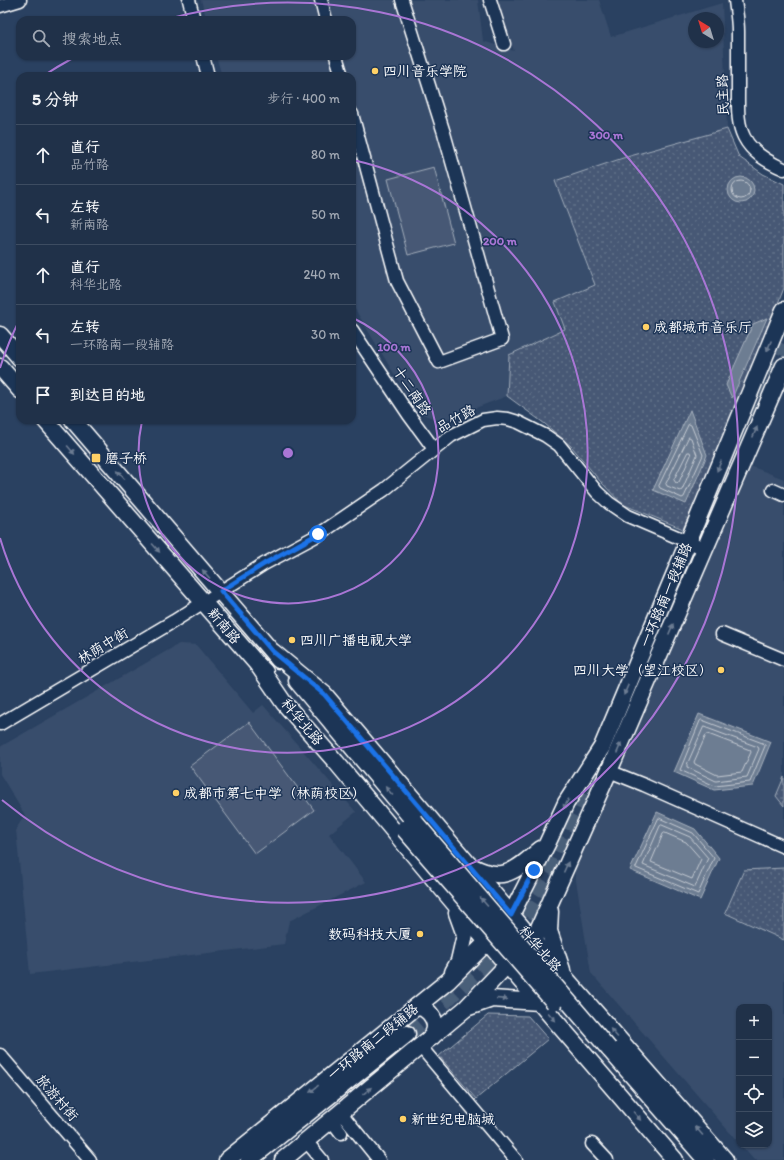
<!DOCTYPE html>
<html lang="zh">
<head>
<meta charset="utf-8">
<style>
	:root { --surface:#203149; --page:#2d3d53; --text:#f1f3f6; --muted:#a2a9b4; --line:#3d4c61 }
	body { margin:0; font-family:Itim,"LXGW WenKai TC",sans-serif; background:var(--page); color:var(--text) }
	.controls { position:absolute; right:12px; bottom:12px; display:grid; overflow:hidden; border-radius:8px; box-shadow:0 1px 3px #0004 }
	.controls button { width:36px; height:36px; display:grid; place-items:center; padding:0; border:0; border-bottom:1px solid var(--line); background:var(--surface); color:var(--text); font:20px sans-serif }
	.compass { position:absolute; left:688px; top:12px; width:36px; height:36px; border-radius:50%; background:var(--surface); box-shadow:0 1px 3px #0004; rotate:322deg }
	.stop { position:absolute; width:12px; height:12px; margin:-9px; border:3px solid #1a73e8; border-radius:50%; background:#fff }
	.stop.end { background:#1a73e8; border-color:#fff; box-shadow:0 1px 4px #0008 }
	.list { margin:0; padding:0; list-style:none }
	h2 { display:flex; justify-content:space-between; align-items:center; height:52px; margin:0; padding:0 16px; font-size:17px }
	h2 small { font-size:13px; font-weight:400; color:var(--muted) }
	.list li { display:grid; grid-template-columns:26px 1fr auto; gap:12px; align-items:center; box-sizing:border-box; height:60px; padding:0 16px; border-top:1px solid var(--line) }
	.list b { display:block; font-size:15px; white-space:nowrap }
	.list p { margin:0; font-size:13px; white-space:nowrap; color:var(--muted) }
	.list em { font-size:13px; font-style:normal; color:var(--muted) }
	.icon { flex:none; width:22px; height:22px; fill:none; stroke:currentColor; stroke-width:2; stroke-linecap:round; stroke-linejoin:round }
	.map { position:relative; flex:none; width:784px; height:1160px; overflow:hidden }
	.search { position:absolute; background:var(--surface); box-shadow:0 1px 3px #0004; left:16px; top:16px; width:340px; height:44px; display:flex; align-items:center; gap:10px; box-sizing:border-box; padding:0 14px; border-radius:12px; color:var(--muted); font-size:15px }
	.panel { position:absolute; background:var(--surface); box-shadow:0 1px 3px #0004; left:16px; top:72px; width:340px; height:352px; border-radius:12px }
	.map>svg:first-child { display:block }
</style>
</head>
<body>
<div class="map">
<svg width="784" height="1160" viewBox="0 0 784 1160">
	<defs>
		<pattern id="park-dots" width="8" height="8" patternUnits="userSpaceOnUse"><rect width="8" height="8" fill="#465975"/><path d="M2 2h.1M6 6h.1" fill="none" stroke="#62728a" stroke-width="1.8" stroke-linecap="round"/></pattern>
	</defs>
	<rect width="100%" height="100%" fill="#2a4161"/>
	<filter id="ink" filterUnits="userSpaceOnUse"><feTurbulence type="fractalNoise" baseFrequency=".025" numOctaves="2"/><feDisplacementMap in="SourceGraphic" scale="8" xChannelSelector="R" yChannelSelector="G"/><feConvolveMatrix kernelMatrix="1 2 1 2 8 2 1 2 1" color-interpolation-filters="sRGB"/></filter>
	<g filter="url(#ink)">
		<!-- built -->
		<g fill="#394e6c" fill-rule="evenodd">
			<path d="M201,0H478L483,41L514,51L497,0H599L611,37L722,3L727,129L623,158L555,181L595,286L566,329L509,355L507,396L441,421L417,412L352,304V76H222L216,56H352V20H207ZM694,18H718V42H694Z"/>
			<polygon points="750,466 784,479 784,1160 754,1160 741,1145 769,1145 769,1007 739,1007 739,1143 591,973 573,862"/>
			<polygon points="179,644 196,645 253,713 263,705 356,812 329,834 366,882 289,921 284,944 30,974 16,829 25,815 0,774 0,747"/>
		</g>
		<!-- green -->
		<g fill="#465975" stroke="#a2acba">
			<polygon points="434,167 454,243 408,255 388,179"/>
			<polygon points="249,722 314,810 255,854 190,766"/>
		</g>
		<!-- park -->
		<g fill="url(#park-dots)" stroke="#a2acba">
			<polygon points="727,129 739,157 763,174 784,184 784,288 725,437 683,529 622,504 600,481 572,447 545,424 507,396 509,355 565,329 555,302 595,285 555,181 623,158"/>
			<polygon points="784,777 784,806 776,796"/>
			<polygon points="784,868 784,940 725,913 744,870"/>
			<polygon points="488,1015 528,1016 548,1039 476,1099 439,1056"/>
		</g>
		<!-- water -->
		<g fill="#6d7d92" stroke="#a7b1be">
			<circle cx="741" cy="190" r="13"/>
			<polygon points="767,318 732,398 726,385 753,324"/>
			<polygon points="690,410 707,455 686,504 653,490"/>
			<polygon points="699,714 771,742 753,786 714,790 674,772"/>
			<polygon points="657,812 695,829 719,858 700,900 630,870"/>
		</g>
		<g fill="none" stroke-linecap="round" stroke-linejoin="round">
			<!-- shore -->
			<g stroke="#c5cbd3" stroke-width="1">
				<circle cx="741" cy="190" r="9"/>
				<polygon points="689,424 691,425 703,455 684,497 682,498 660,488 659,486"/>
				<polygon points="689,437 691,438 697,455 682,490 680,491 667,486 666,484"/>
				<polygon points="688,452 690,452 691,455 679,482 676,483 674,480"/>
				<polygon points="702,720 765,744 765,746 750,782 715,786 680,770 700,721"/>
				<polygon points="704,727 758,747 759,749 747,777 716,781 687,767 687,765"/>
				<polygon points="708,734 750,750 751,752 742,772 717,775 695,764 694,762 706,735"/>
				<polygon points="659,818 693,833 714,858 698,894 636,868"/>
				<polygon points="662,825 690,837 708,858 695,887 643,865 660,826"/>
				<polygon points="665,833 686,842 701,859 692,879 651,862 663,834"/>
			</g>
			<!-- major-tunnel -->
			<g stroke="#4a5e79" stroke-width="16" stroke-dasharray="16 8" stroke-linecap="butt">
				<polyline points="752,421 784,344"/>
				<polyline points="407,1034 440,1006 491,958 517,929 558,862 611,740"/>
			</g>
			<!-- minor casing -->
			<g stroke="#fff" stroke-width="15">
				<g id="minor">
					<polyline points="189,0 194,20"/>
					<polyline points="321,0 326,20"/>
					<polyline points="490,0 504,44"/>
					<path d="M735,0C736,10 738,20 738,31C738,51 738,72 738,92C738,107 737,123 744,137C752,153 768,162 784,169"/>
					<polyline points="0,6 20,0"/>
					<polyline points="203,56 208,76"/>
					<polyline points="336,56 342,76"/>
					<polyline points="352,114 397,281 439,362 502,339 444,133 402,0"/>
					<polyline points="352,330 409,415 434,449"/>
					<polyline points="773,490 784,495"/>
					<polyline points="722,634 784,660"/>
					<polyline points="0,724 174,621 264,564 318,535 384,490 451,436 483,420 497,418 508,419 518,422 546,436 559,445 597,492 609,503 628,516 705,549"/>
					<polyline points="609,771 644,785 784,847"/>
					<polyline points="420,1046 516,1160"/>
					<polyline points="0,1055 90,1160"/>
					<polyline points="341,1113 379,1160"/>
					<polyline points="332,1121 341,1133"/>
					<polyline points="306,1141 322,1160"/>
					<polyline points="592,1144 607,1160"/>
				</g>
			</g>
			<!-- major casing -->
			<g stroke="#fff" stroke-width="19">
				<g id="major">
					<polyline points="0,335 20,358"/>
					<polyline points="0,367 20,390"/>
					<polyline points="45,420 258,665 265,672"/>
					<polyline points="73,420 279,660"/>
					<polyline points="273,652 324,694 553,964 725,1160"/>
					<polyline points="258,665 284,703 336,762 454,903 675,1160"/>
					<polyline points="297,681 414,821"/>
					<path d="M471,866C505,884 515,870 541,849"/>
					<polyline points="550,911 549,931 562,970"/>
					<polyline points="453,972 459,961 465,935 457,913"/>
					<path d="M416,1007C426,1006 435,1017 435,1027C435,1030 433,1034 432,1037"/>
					<polyline points="469,1007 492,999 540,1002"/>
					<polyline points="609,1049 706,1160"/>
					<polyline points="227,1160 448,981 487,942 511,915 547,844 566,803 602,747 688,542 784,310"/>
					<polyline points="249,1160 407,1034"/>
					<polyline points="283,1160 465,1009 507,965 533,941 609,771 784,366"/>
				</g>
			</g>
			<!-- minor -->
			<use href="#minor" stroke="#1d3557" stroke-width="12"/>
			<!-- major -->
			<use href="#major" stroke="#1d3557" stroke-width="16"/>
			<!-- major-bridge casing -->
			<g stroke="#fff" stroke-width="19" stroke-linecap="butt">
				<g id="major-bridge">
					<polyline points="414,821 609,1049"/>
					<polyline points="404,829 554,1002"/>
				</g>
			</g>
			<!-- major-bridge -->
			<use href="#major-bridge" stroke="#1d3557" stroke-width="16"/>
		</g>
		<!-- one-way arrows -->
		<defs><path id="oneway-solid" d="M-6-.8H1V-3.2L6.5 0L1 3.2V.8H-6Z"/></defs>
		<g fill="#6c7c92">
			<use href="#oneway-solid" transform="translate(769 346) rotate(113)"/>
			<use href="#oneway-solid" transform="translate(755 432) rotate(-67)"/>
			<use href="#oneway-solid" transform="translate(71 450) rotate(50)"/>
			<use href="#oneway-solid" transform="translate(719 466) rotate(112)"/>
			<use href="#oneway-solid" transform="translate(121 475) rotate(-131)"/>
			<use href="#oneway-solid" transform="translate(156 548) rotate(49)"/>
			<use href="#oneway-solid" transform="translate(206 574) rotate(-131)"/>
			<use href="#oneway-solid" transform="translate(671 629) rotate(-67)"/>
			<use href="#oneway-solid" transform="translate(626 690) rotate(113)"/>
			<use href="#oneway-solid" transform="translate(619 748) rotate(-67)"/>
			<use href="#oneway-solid" transform="translate(389 791) rotate(-130)"/>
			<use href="#oneway-solid" transform="translate(566 804) rotate(118)"/>
			<use href="#oneway-solid" transform="translate(566 867) rotate(-66)"/>
			<use href="#oneway-solid" transform="translate(484 902) rotate(-131)"/>
			<use href="#oneway-solid" transform="translate(502 999) rotate(5)"/>
			<use href="#oneway-solid" transform="translate(552 1017) rotate(50)"/>
			<use href="#oneway-solid" transform="translate(614 1033) rotate(-131)"/>
			<use href="#oneway-solid" transform="translate(314 1089) rotate(141)"/>
			<use href="#oneway-solid" transform="translate(367 1091) rotate(-40)"/>
			<use href="#oneway-solid" transform="translate(637 1116) rotate(49)"/>
			<use href="#oneway-solid" transform="translate(699 1131) rotate(-131)"/>
		</g>
	</g>
	<g fill="none" stroke-linecap="round" stroke-linejoin="round" filter="url(#ink)">
		<!-- route -->
		<polyline stroke="#1a73e8" stroke-width="5" points="318,534 264,564 221,591 273,652 324,694 511,915 534,870"/>
	</g>
	<!-- distance rings -->
	<g fill="none" stroke="#a976d5" stroke-width="2">
		<path d="M353 318A150 150 0 1 1 142 421"/>
		<path d="M0 368A300 300 0 0 1 20 319M353 160A300 300 0 1 1 0 538"/>
		<path d="M43 76A450 450 0 0 1 73 58M168 19A450 450 0 1 1 2 800"/>
	</g>
	<!-- markers -->
	<g fill="#ffd166" stroke="#1d3557" stroke-width="1.5">
		<circle cx="375" cy="71" r="4"/>
		<circle cx="646" cy="327" r="4"/>
		<rect x="91" y="453" width="10" height="10" rx="2"/>
		<circle cx="292" cy="640" r="4"/>
		<circle cx="721" cy="670" r="4"/>
		<circle cx="176" cy="793" r="4"/>
		<circle cx="420" cy="934" r="4"/>
		<circle cx="403" cy="1119" r="4"/>
	</g>
	<g text-anchor="middle" dominant-baseline="central" stroke-width="3" stroke-linejoin="round" paint-order="stroke">
		<!-- poi labels -->
		<g font-size="14" fill="#fff" stroke="#1d3557" text-anchor="start">
			<text x="383" y="71">四川音乐学院</text>
			<text x="654" y="327">成都城市音乐厅</text>
			<text x="105" y="458">磨子桥</text>
			<text x="300" y="640">四川广播电视大学</text>
			<text x="713" y="670" text-anchor="end">四川大学（望江校区）</text>
			<text x="184" y="793">成都市第七中学（林荫校区）</text>
			<text x="412" y="934" text-anchor="end">数码科技大厦</text>
			<text x="411" y="1119">新世纪电脑城</text>
		</g>
		<!-- street labels -->
		<g font-size="14" fill="#fff" stroke="#1d3557">
			<text transform="translate(723 95) rotate(-92)">民主路</text>
			<text transform="translate(412 391) rotate(56)">十二南路</text>
			<text transform="translate(456 419) rotate(-29)">品竹路</text>
			<text transform="translate(666 595) rotate(-67)">一环路南一段辅路</text>
			<text transform="translate(224 626) rotate(50)">新南路</text>
			<text transform="translate(103 646) rotate(-31)">林荫中街</text>
			<text transform="translate(302 722) rotate(50)">科华北路</text>
			<text transform="translate(540 949) rotate(49)">科华北路</text>
			<text transform="translate(373 1042) rotate(-39)">一环路南二段辅路</text>
			<text transform="translate(57 1098) rotate(49)">旅游村街</text>
		</g>
	</g>
	<circle cx="288" cy="453" r="6" fill="#a976d5" stroke="#1d3557" stroke-width="2"/>
	<g font-size="12" text-anchor="middle" font-weight="bold" fill="#a976d5" stroke="#1d3557" stroke-width="3" stroke-linejoin="round" paint-order="stroke">
		<text x="606" y="139">300 m</text>
		<text x="500" y="245">200 m</text>
		<text x="394" y="351">100 m</text>
	</g>
</svg>
<div class="controls">
<button>+</button>
<button>−</button>
<button><svg class="icon" aria-label="locate" viewBox="0 0 24 24"><circle cx="12" cy="12" r="6"/><path d="M12 2v4M12 18v4M2 12h4M18 12h4"/></svg></button>
<button><svg class="icon" aria-label="layers" viewBox="0 0 24 24"><path d="M12 4l9 5-9 5-9-5zM3 14l9 5 9-5"/></svg></button>
</div>
<svg class="compass" viewBox="-18 -18 36 36"><path d="M0-13l5 13h-10z" fill="#e53935"/><path d="M0 13l5-13h-10z" fill="#a2a9b4"/></svg>
<div class="stop" style="left:318px;top:534px"></div>
<div class="stop end" style="left:534px;top:870px"></div>
<div class="search"><svg class="icon" aria-label="search" viewBox="0 0 24 24"><circle cx="10" cy="10" r="6"/><path d="M15 15l6 6"/></svg>搜索地点</div>
<section class="panel">
<h2>5 分钟<small>步行 · 400 m</small></h2>
<ul class="list">
<li><svg class="icon" aria-label="ahead" viewBox="0 0 24 24"><path d="M12 20V5M6 11l6-6 6 6"/></svg><div><b>直行</b><p>品竹路</p></div><em>80 m</em></li>
<li><svg class="icon" aria-label="left" viewBox="0 0 24 24"><path d="M17 20v-9H6M10 6l-5 5 5 5"/></svg><div><b>左转</b><p>新南路</p></div><em>50 m</em></li>
<li><svg class="icon" aria-label="ahead" viewBox="0 0 24 24"><path d="M12 20V5M6 11l6-6 6 6"/></svg><div><b>直行</b><p>科华北路</p></div><em>240 m</em></li>
<li><svg class="icon" aria-label="left" viewBox="0 0 24 24"><path d="M17 20v-9H6M10 6l-5 5 5 5"/></svg><div><b>左转</b><p>一环路南一段辅路</p></div><em>30 m</em></li>
<li><svg class="icon" aria-label="arrive" viewBox="0 0 24 24"><path d="M6 21V4h12l-3 4 3 4H6"/></svg><div><b>到达目的地</b></div></li>
</ul>
</section>
</div>
</body>
</html>
